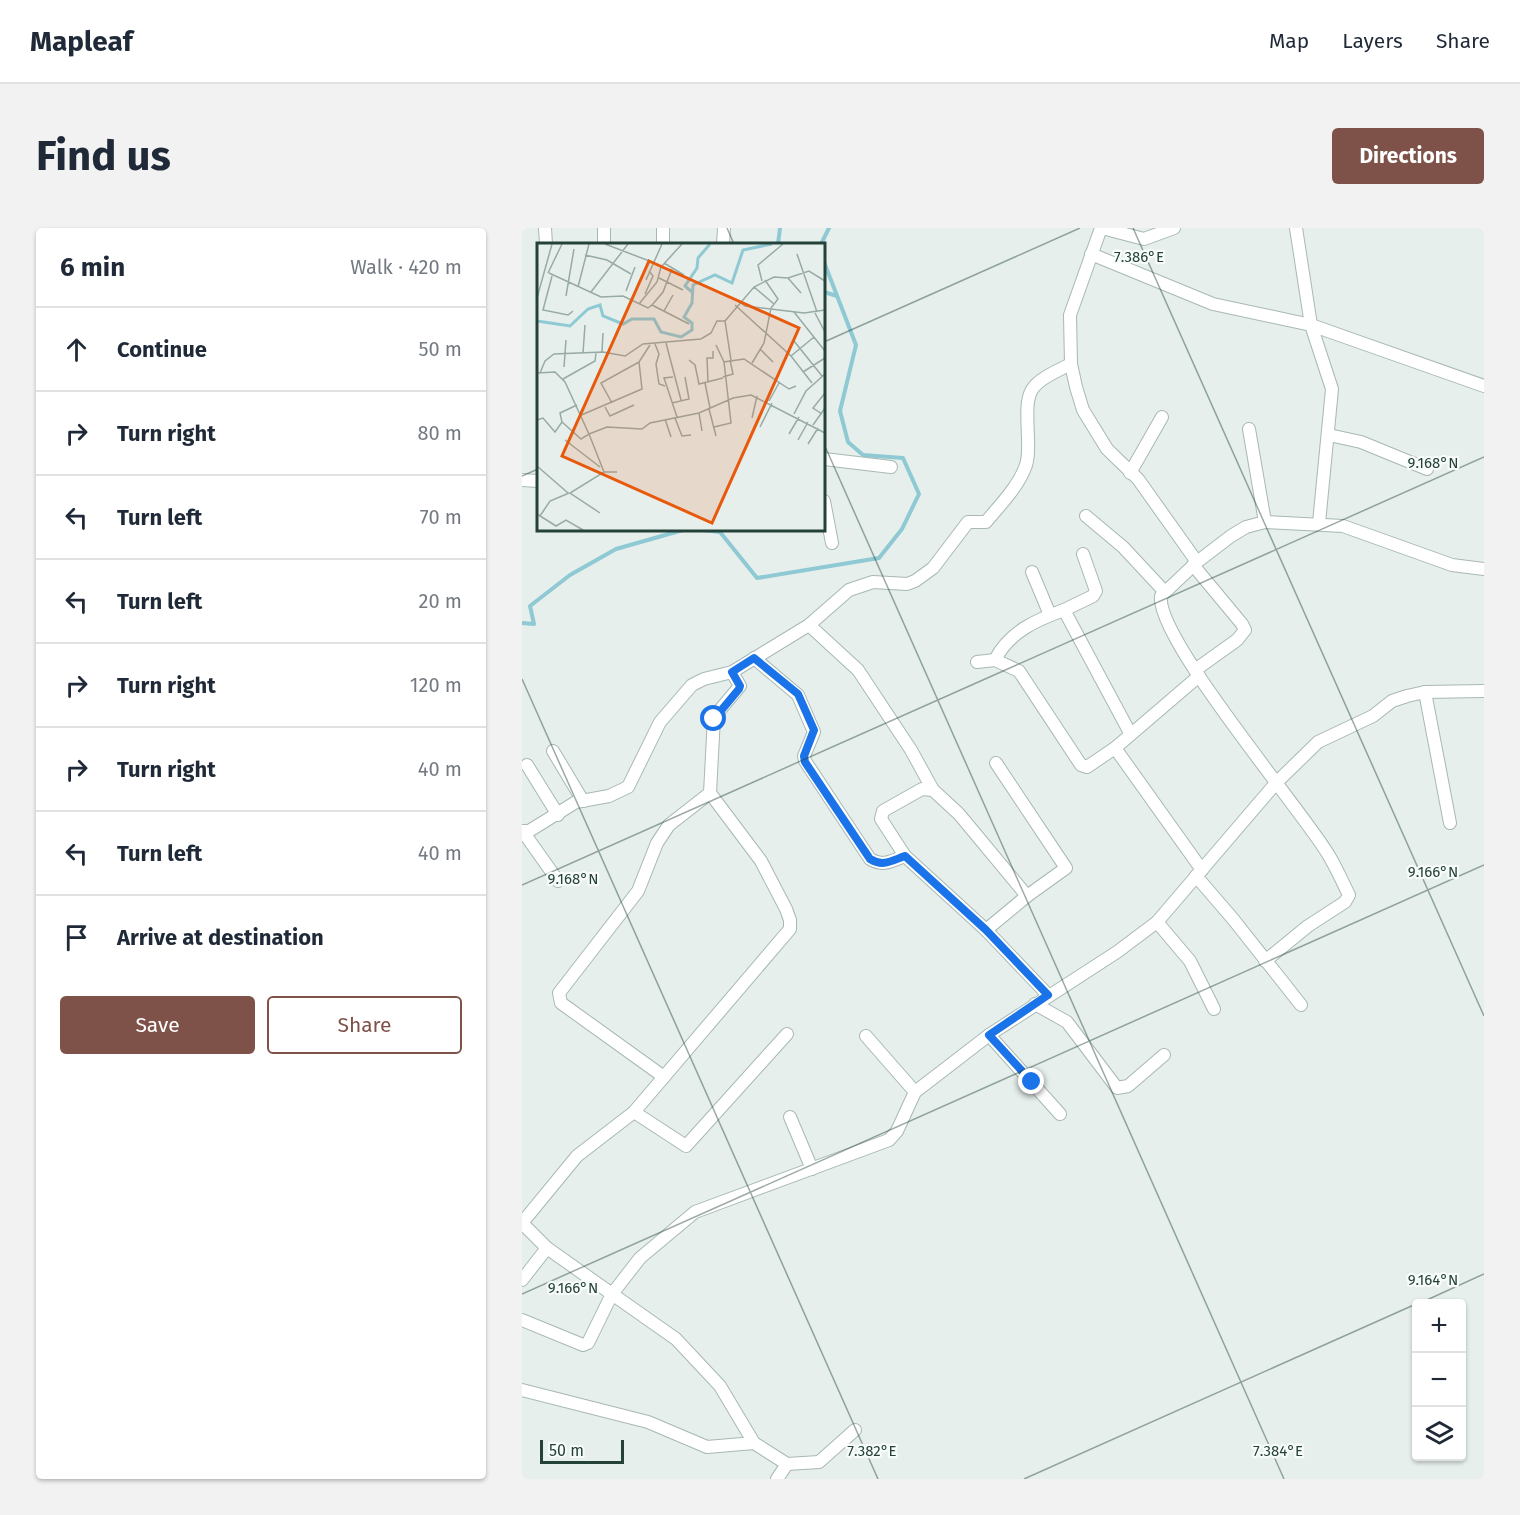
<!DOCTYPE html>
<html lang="en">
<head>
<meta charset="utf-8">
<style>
	:root { --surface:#fff; --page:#f2f2f3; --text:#1f2937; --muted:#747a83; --line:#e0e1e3; --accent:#7f5249 }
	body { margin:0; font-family:"Fira Sans",sans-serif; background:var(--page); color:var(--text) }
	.controls { position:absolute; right:18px; bottom:18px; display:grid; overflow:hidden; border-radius:6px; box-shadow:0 2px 4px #0004 }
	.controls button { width:54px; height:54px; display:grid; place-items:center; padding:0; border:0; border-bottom:2px solid var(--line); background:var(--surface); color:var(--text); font:30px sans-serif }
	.scale { position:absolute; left:18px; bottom:15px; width:84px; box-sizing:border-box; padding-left:6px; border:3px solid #24423a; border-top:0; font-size:16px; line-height:21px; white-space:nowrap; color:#24423a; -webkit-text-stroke:4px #f7fbf9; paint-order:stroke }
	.stop { position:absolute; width:18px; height:18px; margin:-14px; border:4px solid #1a73e8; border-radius:50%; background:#fff }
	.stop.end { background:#1a73e8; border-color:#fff; box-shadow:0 2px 6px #0008 }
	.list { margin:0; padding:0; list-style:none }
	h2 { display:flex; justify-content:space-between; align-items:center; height:78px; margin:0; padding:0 24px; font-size:26px }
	h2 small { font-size:20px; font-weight:400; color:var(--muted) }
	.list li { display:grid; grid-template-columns:39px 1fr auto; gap:18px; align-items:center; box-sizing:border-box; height:84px; padding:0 24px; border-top:2px solid var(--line) }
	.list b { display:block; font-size:22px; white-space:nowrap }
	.list em { font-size:20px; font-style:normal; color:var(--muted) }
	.actions { display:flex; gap:12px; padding:18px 24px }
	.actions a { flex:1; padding:14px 0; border:2px solid var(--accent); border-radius:6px; text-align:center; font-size:21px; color:var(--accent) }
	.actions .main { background:var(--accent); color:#fff }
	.icon { flex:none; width:33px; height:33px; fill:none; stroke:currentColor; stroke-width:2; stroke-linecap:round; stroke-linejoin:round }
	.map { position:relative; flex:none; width:962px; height:1251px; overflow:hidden; border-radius:6px }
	header { display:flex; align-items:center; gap:36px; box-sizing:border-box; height:84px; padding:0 30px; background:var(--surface); border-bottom:2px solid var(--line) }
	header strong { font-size:28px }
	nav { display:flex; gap:33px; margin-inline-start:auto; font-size:21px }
	.intro { display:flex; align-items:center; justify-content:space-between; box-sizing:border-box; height:144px; padding:0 36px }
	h1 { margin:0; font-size:42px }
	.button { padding:15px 27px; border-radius:6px; background:var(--accent); color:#fff; font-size:21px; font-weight:700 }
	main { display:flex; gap:36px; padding:0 36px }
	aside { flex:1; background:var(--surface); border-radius:6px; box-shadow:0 2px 4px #0004 }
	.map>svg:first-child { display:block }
</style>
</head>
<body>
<header>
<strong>Mapleaf</strong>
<nav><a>Map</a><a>Layers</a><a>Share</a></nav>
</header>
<div class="intro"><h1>Find us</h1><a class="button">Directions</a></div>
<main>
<aside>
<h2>6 min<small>Walk · 420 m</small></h2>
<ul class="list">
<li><svg class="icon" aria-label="ahead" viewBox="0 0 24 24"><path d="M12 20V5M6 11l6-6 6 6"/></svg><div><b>Continue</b></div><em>50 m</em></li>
<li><svg class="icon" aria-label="right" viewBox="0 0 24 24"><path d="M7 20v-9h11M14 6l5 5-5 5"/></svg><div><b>Turn right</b></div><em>80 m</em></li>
<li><svg class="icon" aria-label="left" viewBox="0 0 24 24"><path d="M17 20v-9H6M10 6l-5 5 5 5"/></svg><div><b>Turn left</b></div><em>70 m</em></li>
<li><svg class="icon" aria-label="left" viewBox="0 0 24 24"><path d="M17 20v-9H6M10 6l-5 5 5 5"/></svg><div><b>Turn left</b></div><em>20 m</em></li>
<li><svg class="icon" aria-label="right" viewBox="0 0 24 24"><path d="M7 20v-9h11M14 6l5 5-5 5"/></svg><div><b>Turn right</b></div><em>120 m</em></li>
<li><svg class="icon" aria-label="right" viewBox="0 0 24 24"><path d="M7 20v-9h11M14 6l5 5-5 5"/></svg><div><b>Turn right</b></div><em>40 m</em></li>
<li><svg class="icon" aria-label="left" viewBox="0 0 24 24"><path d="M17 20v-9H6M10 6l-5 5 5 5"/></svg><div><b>Turn left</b></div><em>40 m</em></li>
<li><svg class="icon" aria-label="arrive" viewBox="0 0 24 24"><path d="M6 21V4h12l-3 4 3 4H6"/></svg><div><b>Arrive at destination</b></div></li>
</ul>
<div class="actions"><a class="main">Save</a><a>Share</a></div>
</aside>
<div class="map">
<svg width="962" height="1251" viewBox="0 0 962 1251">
	<rect width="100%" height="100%" fill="#e6efeb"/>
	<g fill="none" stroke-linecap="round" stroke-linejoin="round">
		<!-- stream -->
		<g stroke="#8ec9d4" stroke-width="4">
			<polyline points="256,16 258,0"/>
			<polyline points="299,16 307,0"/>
			<polyline points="302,64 315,68"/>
			<polyline points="181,302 198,304 235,350 357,330 380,301 397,266 381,230 341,227 326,214 318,183 334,117 302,34"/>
			<polyline points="0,395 12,396 8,378 48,347 94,321 161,302"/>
		</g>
		<!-- minor casing -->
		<g stroke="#a8b8b2" stroke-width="14">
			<g id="minor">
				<polyline points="23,0 24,16"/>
				<polyline points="579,0 548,87 549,136 554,159 561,182 585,221 616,251 675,334"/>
				<polyline points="580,0 622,11 652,0"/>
				<polyline points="774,0 789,97 810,161 797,295"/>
				<polyline points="82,16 82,0"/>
				<polyline points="141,16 141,0"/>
				<polyline points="201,16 202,0"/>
				<polyline points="569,26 691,76 789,97 962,158"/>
				<polyline points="727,201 743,294"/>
				<polyline points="807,207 839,214 905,241"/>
				<polyline points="302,231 369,239"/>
				<polyline points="608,245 640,189"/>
				<polyline points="0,252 16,253"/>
				<polyline points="302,273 310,315"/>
				<polyline points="564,288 601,319 642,363"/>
				<polyline points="561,326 574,363 571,368 542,382 608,505"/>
				<polyline points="671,337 720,396 723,402 715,412 673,442"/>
				<polyline points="510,344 528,387"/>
				<polyline points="287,397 336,442 389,522 411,562 437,586 505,668"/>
				<path d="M232,430L276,467L292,504L282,528L283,533L348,631C361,639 369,633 383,628"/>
				<path d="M473,432C487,404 514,392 542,382"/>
				<polyline points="455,434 473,432 497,443 559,537 565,539 593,520 677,448"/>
				<polyline points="903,464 928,595"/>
				<polyline points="593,520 680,642"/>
				<polyline points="31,523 61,573"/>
				<polyline points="5,537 36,587"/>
				<polyline points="411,562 400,561 361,583 359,591 383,628 464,702 526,767"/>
				<path d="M0,603H7L54,574L87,568L106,559L138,494L170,457L182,451L210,444L287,397L327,362L351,354L385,356L393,353L411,340L446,294H464C478,277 497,258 504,237C507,228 506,219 506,210C504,160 503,158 549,136"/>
				<polyline points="2,605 36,653"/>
				<polyline points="674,648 711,691 779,777"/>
				<polyline points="635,694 668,733 692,781"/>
				<polyline points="464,702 505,668 544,640 474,535"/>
				<path d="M743,733L786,698L823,674L827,667C820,653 814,639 806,626C779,581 633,409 639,368L675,334L709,308L724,299L743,294L821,298L930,337L962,341"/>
				<polyline points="513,776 545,794 595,860 606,858 642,827"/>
				<polyline points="467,807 538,886"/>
				<polyline points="344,808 393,864"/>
				<polyline points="142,849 39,775 37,765 116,663 135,615 147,597 188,565"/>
				<polyline points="112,884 164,918 265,806"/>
				<polyline points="268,889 290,941"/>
				<polyline points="0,995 25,1020 90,1066 118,1030 173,984 367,912 375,903 393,864 467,807 595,724 635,694 754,555 796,514 851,488 870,473 885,468 903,464 962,463"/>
				<polyline points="0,995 55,928 112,884 268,701 268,692 264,681 239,633 188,565 192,489 218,458 210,444"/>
				<polyline points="0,1052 25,1020"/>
				<polyline points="0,1092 61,1117 66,1115 90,1066 154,1111 198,1158 232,1215 265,1236 297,1234 333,1202"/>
				<polyline points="0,1162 126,1194 185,1219 232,1215"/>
				<polyline points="255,1251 265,1236"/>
			</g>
		</g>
		<!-- minor -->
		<use href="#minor" stroke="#fff" stroke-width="12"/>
	</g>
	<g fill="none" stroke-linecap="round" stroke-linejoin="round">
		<!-- route -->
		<path stroke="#1a73e8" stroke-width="8" d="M192,491L217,461L218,458L210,444L232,430L276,466L292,502L282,528L283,534L348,631C361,639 369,633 383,628L464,702L526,767L467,807L510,854"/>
	</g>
	<!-- ticks -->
	<path fill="none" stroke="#24423a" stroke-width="1.5" stroke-opacity="0.45" d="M205,0L212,16M611,0L962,788M302,114L558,0M302,216L762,1251M0,248L16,241M0,451L356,1251M0,657L962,229M0,1066L962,637M896,1076L962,1046M502,1251L894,1076"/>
	<!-- overview -->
	<g transform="translate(15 15)">
		<rect width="288" height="288" fill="#e6efeb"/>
		<path fill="none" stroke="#8ec9d4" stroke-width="3" d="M156,50L148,43L160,25L161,15L173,1M0,78L33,83L51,66L63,62L66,73L86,81L95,76H117L124,89L144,94L155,87V80L147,74L155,60L156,42L178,32L195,40L206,7L235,1"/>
		<path fill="none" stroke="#98aaa4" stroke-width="1.5" d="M68,1L115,19M260,11L280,69M48,12L70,17L94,31M127,20L147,32M11,30L25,1M12,30L64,54L86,53L111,65L115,62L152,81M15,33L6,67L31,72L36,68M122,35L146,47M251,35L264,50M109,37L125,1M225,38L221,22L246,1M41,44L52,1M217,44L237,61M89,48L98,24M54,49L91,1M108,51L116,33L112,28M29,53L37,6M0,55L15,1M202,58L208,63L267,70L288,67M102,61L120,39L124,24L145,1M115,62L126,49L135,26M198,62L254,113L275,140M127,68L136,52M257,69L288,108M278,70L288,89M257,98L285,133M129,100L144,157M118,101L122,111L119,121L122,141L128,143M179,102L187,119M223,106L236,119M65,109L66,90M46,110L48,82M254,113L277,94M152,117L158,122L162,141L186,135M194,117L188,78L217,44L237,34L251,35L272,28L288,38M215,120L227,100L234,65L241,56L228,37M27,124L29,97M266,129L288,115M0,130L18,129L28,139L52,191L70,184L105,186L113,180L162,170L196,155L214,152L288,190M3,130L8,118L17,111L66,109L88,113L106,101L164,96L174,90L180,78H188M136,134L127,135L140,174M186,134L196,131L193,117M26,136L58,118L59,110M171,139L170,115H176V108M168,140L173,165M232,158L242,140M75,160L64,140L102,119M135,160L152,156L148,134M68,164L73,173L97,162M172,166L179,193M162,170L165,188M257,171L269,148L288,131M285,171L276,165L288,150M42,173L105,146L102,119L113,102M138,175L145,193L154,192M215,175L220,153M128,176L134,194M0,177L6,175L18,189L25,179L23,170L40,162M25,179L44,196L52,191L67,229M276,182L288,165M177,184L194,180L187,119L207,116L252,146L259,143M223,184L235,160M252,191L262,174M28,197L63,224M261,197L271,179M271,201L281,185M0,223L31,250M63,270L33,250L67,229H80M0,271L19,283L29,277L46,287M3,273L13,258L32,250"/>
		<path fill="#e8590c" fill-opacity="0.15" stroke="#e8590c" stroke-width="3" d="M112,18L262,85L175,280L25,213Z"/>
		<rect width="288" height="288" fill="none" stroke="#24423a" stroke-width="3"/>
	</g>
	<g font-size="15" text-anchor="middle" fill="#24423a" stroke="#f7fbf9" stroke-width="4.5" stroke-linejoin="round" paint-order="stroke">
		<text x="617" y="34">7.386°E</text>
		<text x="911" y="240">9.168°N</text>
		<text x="911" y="649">9.166°N</text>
		<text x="51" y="656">9.168°N</text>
		<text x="911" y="1057">9.164°N</text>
		<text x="51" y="1065">9.166°N</text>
		<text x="350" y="1228">7.382°E</text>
		<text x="756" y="1228">7.384°E</text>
	</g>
</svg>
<div class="controls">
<button>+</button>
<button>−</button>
<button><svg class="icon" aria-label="layers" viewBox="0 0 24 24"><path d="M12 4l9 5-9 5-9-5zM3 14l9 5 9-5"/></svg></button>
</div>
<div class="scale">50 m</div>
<div class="stop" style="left:192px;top:491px"></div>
<div class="stop end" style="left:510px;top:854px"></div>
</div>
</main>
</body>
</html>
